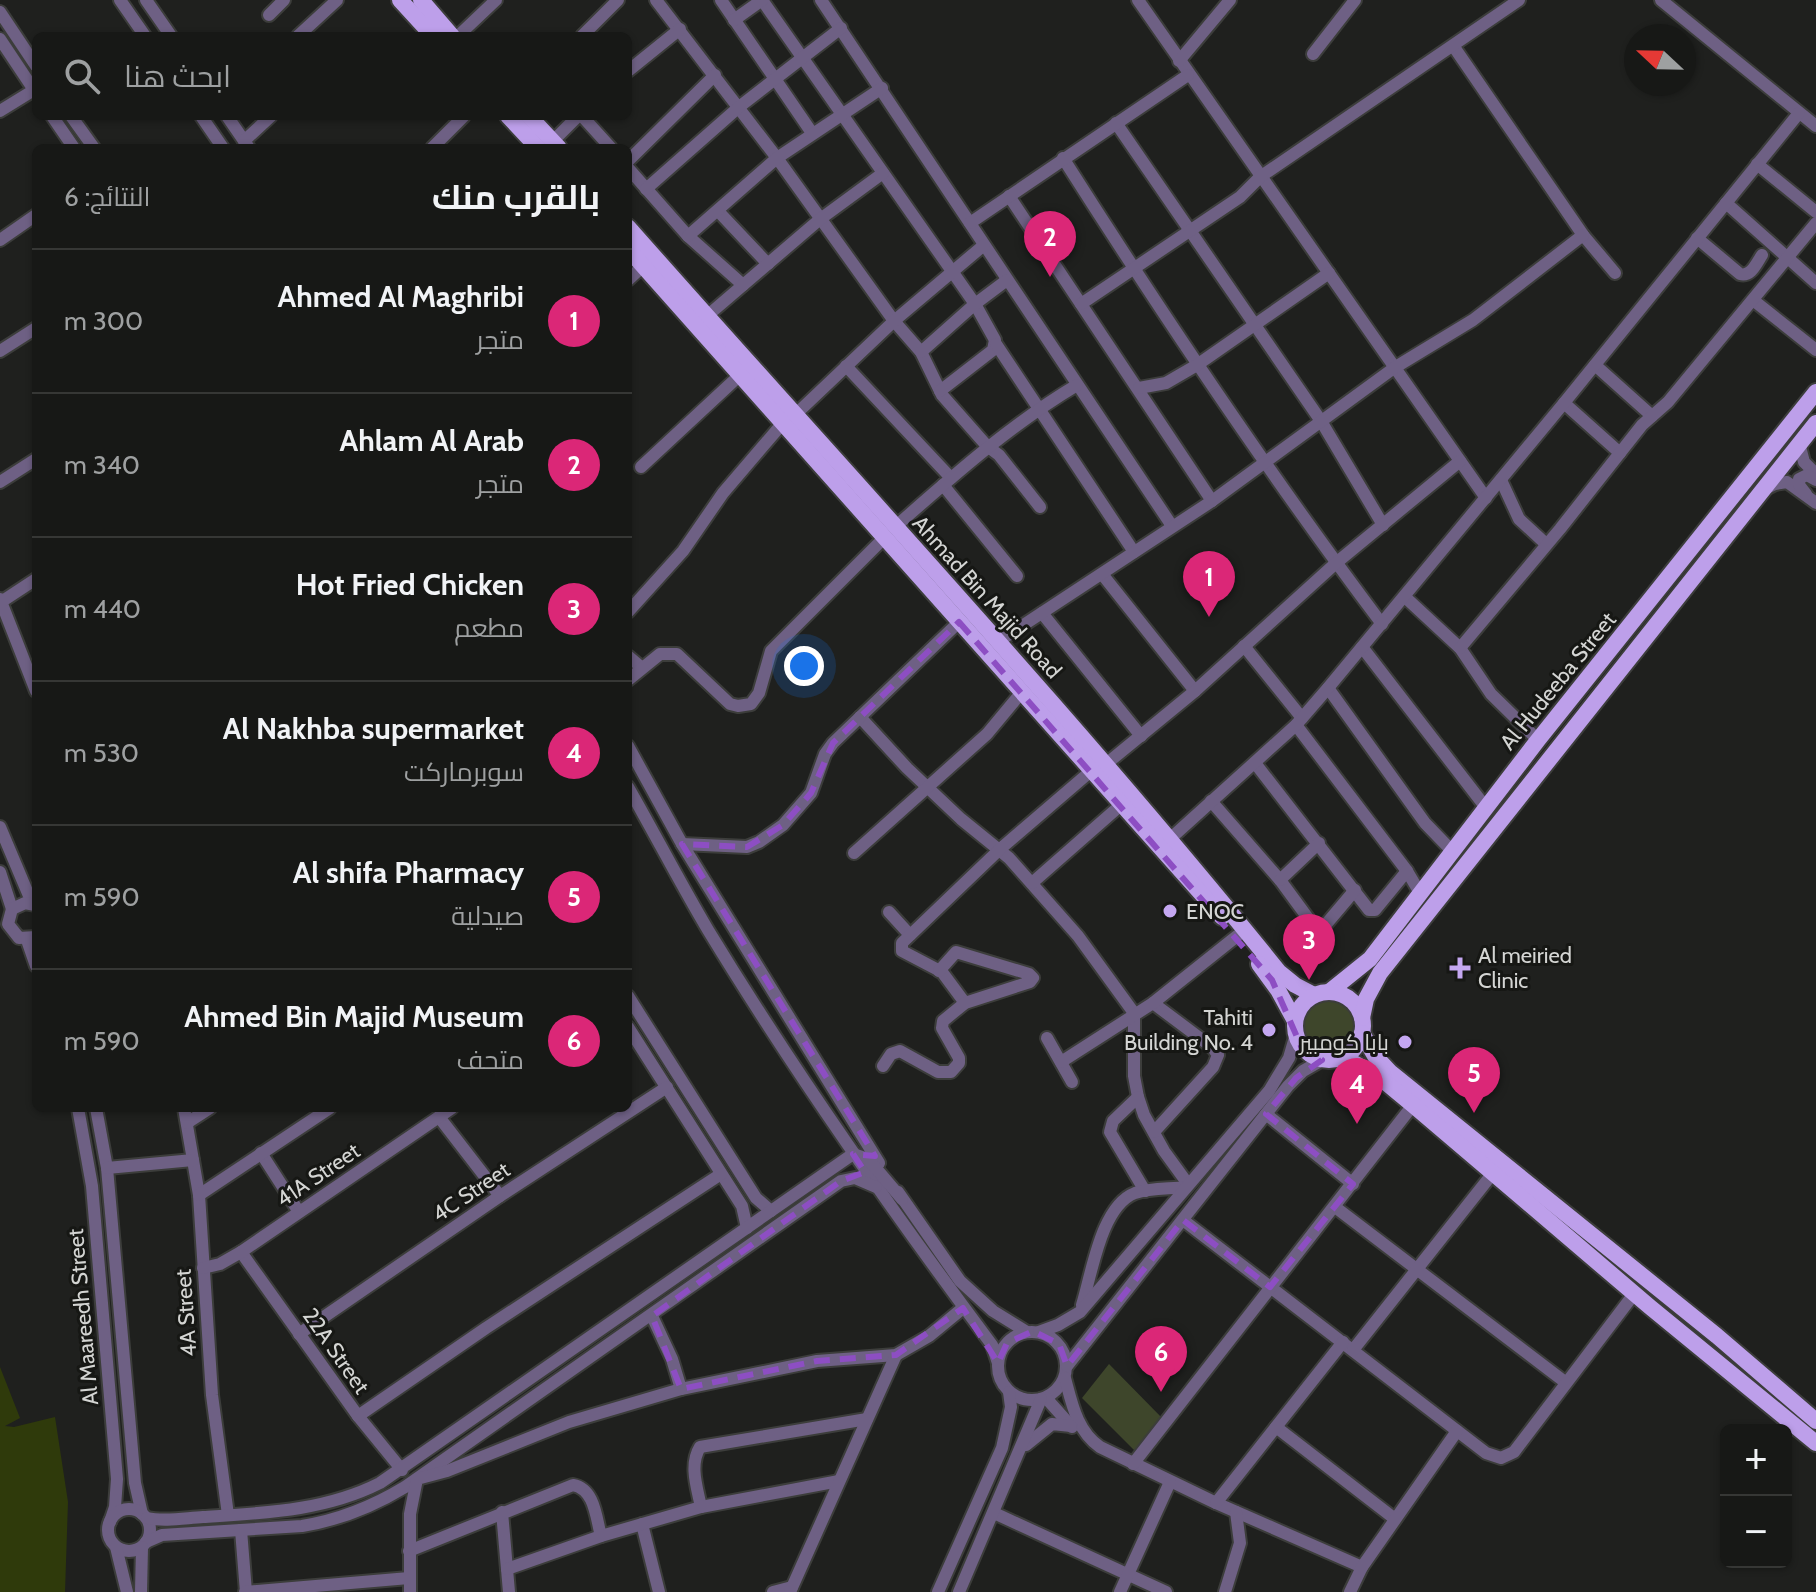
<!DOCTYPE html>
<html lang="ar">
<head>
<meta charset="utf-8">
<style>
	:root { --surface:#171816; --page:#20211f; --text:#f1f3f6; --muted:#9ea0a1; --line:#363735; --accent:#db2777 }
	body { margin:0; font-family:Cabin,Cairo,sans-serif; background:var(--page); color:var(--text); direction:rtl }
	.controls { position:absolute; right:24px; bottom:24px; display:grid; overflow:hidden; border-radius:12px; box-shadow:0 2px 6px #0004 }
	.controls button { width:72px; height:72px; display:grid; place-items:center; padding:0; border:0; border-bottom:2px solid var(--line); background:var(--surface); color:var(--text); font:40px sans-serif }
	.compass { position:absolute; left:1624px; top:24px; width:72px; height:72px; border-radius:50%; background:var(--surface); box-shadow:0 2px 6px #0004; rotate:292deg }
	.you { position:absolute; left:804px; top:666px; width:28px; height:28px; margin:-20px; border:6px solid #fff; border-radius:50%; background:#1a73e8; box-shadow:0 0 0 12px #1a73e833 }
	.badge { display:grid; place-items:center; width:52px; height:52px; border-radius:50%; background:var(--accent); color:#fff; font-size:26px; font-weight:700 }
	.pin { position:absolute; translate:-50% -66px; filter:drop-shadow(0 2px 4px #0008) }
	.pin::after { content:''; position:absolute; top:42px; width:28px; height:24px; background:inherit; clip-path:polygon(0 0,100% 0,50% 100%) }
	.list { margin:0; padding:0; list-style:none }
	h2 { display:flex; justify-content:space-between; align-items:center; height:104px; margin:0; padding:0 32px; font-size:34px }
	h2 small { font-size:26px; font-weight:400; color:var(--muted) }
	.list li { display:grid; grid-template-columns:52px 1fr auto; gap:24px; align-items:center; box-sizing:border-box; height:144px; padding:0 32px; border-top:2px solid var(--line) }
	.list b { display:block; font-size:30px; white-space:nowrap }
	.list p { margin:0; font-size:26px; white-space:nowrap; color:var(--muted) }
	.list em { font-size:26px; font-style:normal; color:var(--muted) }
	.icon { flex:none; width:44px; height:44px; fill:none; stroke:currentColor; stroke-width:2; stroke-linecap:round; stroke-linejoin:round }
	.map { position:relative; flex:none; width:1816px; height:1592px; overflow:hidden; direction:ltr }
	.search { position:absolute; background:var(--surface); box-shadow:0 2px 6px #0004; left:32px; top:32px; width:600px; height:88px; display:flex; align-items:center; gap:20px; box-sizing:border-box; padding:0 28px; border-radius:12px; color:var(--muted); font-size:30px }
	.panel { position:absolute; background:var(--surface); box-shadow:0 2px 6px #0004; left:32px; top:144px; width:600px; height:968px; border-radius:12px; direction:rtl }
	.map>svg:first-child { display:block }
</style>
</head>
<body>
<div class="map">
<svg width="1816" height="1592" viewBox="0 0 1816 1592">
	<rect width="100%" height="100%" fill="#1f201e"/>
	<!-- green -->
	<g fill="#3e462b">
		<circle cx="1329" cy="1026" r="26"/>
		<polygon points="1109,1364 1164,1420 1136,1452 1082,1398"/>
	</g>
	<!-- water -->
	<polygon fill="#2f3a0b" points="0,1367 20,1418 5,1426 14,1427 55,1417 68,1502 65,1592 0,1592"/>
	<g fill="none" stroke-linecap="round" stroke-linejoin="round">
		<!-- minor casing -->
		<g stroke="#3c3d3b" stroke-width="16">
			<g id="minor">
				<polyline points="120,0 145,36"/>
				<polyline points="146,0 171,36"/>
				<polyline points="656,0 777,158 894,321 921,352 942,395 987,446 999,455 1040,507"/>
				<polyline points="721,0 812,133"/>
				<polyline points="762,0 975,304 995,340 993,350 940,391"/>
				<polyline points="821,0 1172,526"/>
				<polyline points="1138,0 1486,498"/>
				<polyline points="1661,0 1816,126"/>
				<polyline points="0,12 36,66"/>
				<polyline points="269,15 284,0"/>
				<polyline points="734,20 762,0"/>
				<polyline points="298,36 337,0"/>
				<polyline points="458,36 496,0"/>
				<polyline points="582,36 618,0"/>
				<polyline points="0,39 36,93"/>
				<polyline points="1454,47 1583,235 1615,273"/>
				<polyline points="1313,54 1355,0"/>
				<polyline points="1179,61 1230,0"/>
				<polyline points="628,71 680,29"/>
				<polyline points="0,111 34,90"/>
				<polyline points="52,116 74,148"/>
				<polyline points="71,116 94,148"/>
				<polyline points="201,116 223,148"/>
				<polyline points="227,116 249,148"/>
				<polyline points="582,116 611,148"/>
				<polyline points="1116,123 1321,421 1383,525"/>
				<polyline points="244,141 271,116"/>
				<polyline points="553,141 578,116"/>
				<polyline points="432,148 464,116"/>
				<path d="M1063,158C1164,317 1269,474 1382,624"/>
				<polyline points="628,161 715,75"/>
				<polyline points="1757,164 1816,212"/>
				<polyline points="628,168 688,236 743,285"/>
				<polyline points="646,189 739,107 841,28"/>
				<polyline points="1009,196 1212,501"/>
				<polyline points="1726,203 1816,283"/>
				<polyline points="718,211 768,264"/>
				<polyline points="970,223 1188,75"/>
				<polyline points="688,236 777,158 882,88"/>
				<path d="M1697,238L1740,274C1751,277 1756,264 1762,255"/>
				<polyline points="0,240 36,215"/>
				<polyline points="628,280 643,266"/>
				<polyline points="1753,300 1816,350"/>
				<polyline points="1081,304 1240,197 1260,177 1519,0"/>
				<polyline points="707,316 819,220 883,173"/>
				<polyline points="996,344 1134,552"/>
				<polyline points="0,351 36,328"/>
				<polyline points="921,352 975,304 1007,280"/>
				<polyline points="1595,365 1652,416"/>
				<polyline points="846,366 951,478"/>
				<polyline points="1139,388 1166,383 1197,365 1329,273"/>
				<polyline points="1564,403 1620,453"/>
				<polyline points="796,414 894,321 984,245"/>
				<polyline points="1799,443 1804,462 1816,474"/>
				<polyline points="641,467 740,375"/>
				<polyline points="1501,480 1519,519 1546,544"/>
				<polyline points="0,482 36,459"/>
				<polyline points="943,485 1017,576"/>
				<polyline points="1763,490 1775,484 1787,482 1816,503"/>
				<polyline points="1806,494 1799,485 1799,479 1807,475 1816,480"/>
				<path d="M895,527C953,476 1010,425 1077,385"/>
				<polyline points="1102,574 1195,691"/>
				<polyline points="1405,597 1460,648 1491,694 1538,740"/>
				<polyline points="0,599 36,691"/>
				<polyline points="1,602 36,579"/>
				<polyline points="628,612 683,551 723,493 782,424"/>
				<polyline points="1042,613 1141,736"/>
				<polyline points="999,641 1212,501 1394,368 1473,320 1583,235"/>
				<polyline points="1244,646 1302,718"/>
				<polyline points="1362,647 1487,809"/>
				<polyline points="1460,648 1560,529 1642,425 1668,402 1816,223"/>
				<polyline points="628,656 641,667"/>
				<polyline points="628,680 660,654 677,654 730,704 738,706 751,704 759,693 771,651 884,538"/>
				<polyline points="1328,688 1425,823 1453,852"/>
				<polyline points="860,717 907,768 961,819 1009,858 1078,936 1134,1013 1134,1076 1138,1097 1144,1115 1164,1151 1188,1184"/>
				<polyline points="1296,725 1407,871 1420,893"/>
				<polyline points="628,746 682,844 879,1163"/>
				<polyline points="1255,763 1369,910 1375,910 1407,871"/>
				<polyline points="1105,765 1195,691 1336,563 1460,461"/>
				<path d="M628,787C655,834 680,883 708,930C795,1073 892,1211 992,1345L998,1363"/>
				<polyline points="1211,801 1280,880 1316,929 1322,929 1355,890"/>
				<polyline points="0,827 32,903"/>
				<polyline points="1171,838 1296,725 1328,688 1564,403 1799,113"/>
				<polyline points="682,844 747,847 759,842 783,825 811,793 825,754 833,743 959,622"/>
				<polyline points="854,853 987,734 1021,693"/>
				<polyline points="0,872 12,909"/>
				<polyline points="1280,880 1319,843"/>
				<polyline points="1032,883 1122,804"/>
				<polyline points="35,905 25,903 12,909 8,924 19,938 36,937"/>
				<polyline points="889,912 910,935"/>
				<polyline points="27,940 36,966"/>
				<polyline points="628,996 756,1198 771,1211"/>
				<polyline points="965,1003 942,972 902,951 902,943 999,850 1091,771"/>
				<polyline points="1153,1003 1213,1048 1218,1055 1213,1067 1154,1132"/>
				<polyline points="628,1027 742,1206 747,1228"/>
				<polyline points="1047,1038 1072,1082"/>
				<polyline points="1061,1062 1153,1003 1237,936"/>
				<polyline points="883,1066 891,1054 900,1051 938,1072 951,1072 959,1063 959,1058 942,1028 943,1021 965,1003 1030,982 1033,978 1029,974 956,952 939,971"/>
				<polyline points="1138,1097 1113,1121 1110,1132 1145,1191"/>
				<polyline points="78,1108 92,1186 117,1479 115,1507 110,1522"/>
				<polyline points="96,1108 107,1168 135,1483 142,1514"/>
				<polyline points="184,1108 199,1195 212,1395 228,1515"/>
				<polyline points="1266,1114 1353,1184"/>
				<polyline points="439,1117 500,1196"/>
				<polyline points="187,1123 210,1108"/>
				<polyline points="261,1153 299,1212"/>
				<polyline points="107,1168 193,1160"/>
				<polyline points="898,1192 960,1281 993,1311 1027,1332"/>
				<polyline points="199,1195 330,1108"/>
				<polyline points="1335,1207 1565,1382"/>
				<polyline points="1183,1220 1486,1453 1501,1458 1514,1452 1634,1294"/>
				<polyline points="241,1252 358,1416 402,1470"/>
				<polyline points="203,1268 220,1264 241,1252 452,1108"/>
				<path d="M1082,1305C1092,1273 1101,1206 1135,1193C1150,1188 1170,1189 1186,1187"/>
				<polyline points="652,1316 672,1359 681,1389"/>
				<circle cx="1032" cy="1366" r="34"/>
				<polyline points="1039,1332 1058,1325 1080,1312 1269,1091 1289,1058 1296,1034"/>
				<polyline points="299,1334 500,1196 667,1087"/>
				<polyline points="1353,1350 1493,1173"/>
				<polyline points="1067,1366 1288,1086 1303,1071 1322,1060"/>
				<path d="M1065,1378C1072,1404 1077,1431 1100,1447L1216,1503L1362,1567"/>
				<polyline points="1046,1398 1072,1427"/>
				<polyline points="358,1416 486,1328 721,1174"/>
				<polyline points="1276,1427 1395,1519"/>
				<polyline points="1026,1445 1052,1424 1071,1426"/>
				<polyline points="1133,1464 1413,1105"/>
				<polyline points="1216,1503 1343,1342"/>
				<path d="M701,1507C697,1487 689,1465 700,1447L867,1419"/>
				<circle cx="129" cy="1530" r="21"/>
				<polyline points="502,1512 509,1592"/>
				<polyline points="994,1513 1166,1592"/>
				<path d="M147,1518C165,1522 185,1518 203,1517C264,1513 325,1511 380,1483L853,1154L868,1159L902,1199"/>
				<polyline points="642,1524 659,1592"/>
				<polyline points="241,1530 246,1592"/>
				<path d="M146,1542L162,1535L302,1526C340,1520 372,1507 405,1487L841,1181L855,1178L876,1187"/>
				<polyline points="116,1547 127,1592"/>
				<path d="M409,1551L573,1485C595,1489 596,1518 601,1536"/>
				<polyline points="507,1569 601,1536 701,1507 839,1481"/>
				<polyline points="141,1592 142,1547"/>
				<polyline points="245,1592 409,1578"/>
				<polyline points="410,1592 410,1514 417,1479 447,1471 569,1422 681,1389 817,1361 896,1355 929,1336 963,1308"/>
				<polyline points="773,1592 792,1587"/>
				<polyline points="790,1592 896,1355"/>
				<polyline points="938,1592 1002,1448 1011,1407 1009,1392"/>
				<polyline points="959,1592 1041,1399"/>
				<polyline points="1120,1592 1170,1482"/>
				<polyline points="1225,1592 1240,1543 1236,1512"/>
				<polyline points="1350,1592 1362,1567 1457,1431"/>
			</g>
		</g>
		<!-- major casing -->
		<g stroke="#3c3d3b" stroke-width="20">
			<g id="major">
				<polyline points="400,0 433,36"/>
				<polyline points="421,0 452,36"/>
				<polyline points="508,116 538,148"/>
				<polyline points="529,116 559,148"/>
				<path d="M628,227C846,474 1072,715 1279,972L1295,985L1314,995"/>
				<polyline points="628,249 1222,917"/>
				<polyline points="1259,964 1278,990 1295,1021"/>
				<polyline points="1329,992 1370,959 1538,740 1816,392"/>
				<circle cx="1329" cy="1026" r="34"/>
				<polyline points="1362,1018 1366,999 1380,973 1816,423"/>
				<polyline points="1362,1033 1375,1056 1390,1072 1717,1336 1816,1421"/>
				<polyline points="1343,1057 1378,1076 1413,1105 1650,1307 1816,1443"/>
			</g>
		</g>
		<!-- minor -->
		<use href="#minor" stroke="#6e6084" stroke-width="12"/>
		<!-- major -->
		<use href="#major" stroke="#bd9fea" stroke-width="16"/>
	</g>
	<!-- marked area -->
	<path fill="none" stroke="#8d4ec3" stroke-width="6" stroke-dasharray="16 10" stroke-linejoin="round" d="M959,622L1272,980L1301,1046L1322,1060L1296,1078L1266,1114L1353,1184L1270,1287L1183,1220L1067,1366L1059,1344L1033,1331L1007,1343L998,1363L963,1308L896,1355L817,1361L681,1389L652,1316L841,1181L865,1172L853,1154L875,1156L682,844L747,847L783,825L811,793L833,743Z"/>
	<!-- markers -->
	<g fill="#c4a7f1" stroke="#161714" stroke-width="3">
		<circle cx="1170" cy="911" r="8"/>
		<path d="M1456 956h8v8h8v8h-8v8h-8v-8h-8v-8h8z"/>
		<circle cx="1269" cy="1030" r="8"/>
		<circle cx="1405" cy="1042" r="8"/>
	</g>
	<g text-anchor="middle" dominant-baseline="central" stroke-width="6" stroke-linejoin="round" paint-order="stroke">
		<!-- street labels -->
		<g font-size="22" fill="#d4d5d3" stroke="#161714">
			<text transform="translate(987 597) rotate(48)">Ahmad Bin Majid Road</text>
			<text transform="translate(1558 681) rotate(-51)">Al Hudeeba Street</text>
			<text transform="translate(318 1175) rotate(-34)">41A Street</text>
			<text transform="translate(471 1192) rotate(-34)">4C Street</text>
			<text transform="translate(186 1313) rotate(-94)">4A Street</text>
			<text transform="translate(83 1317) rotate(-95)">Al Maareedh Street</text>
			<text transform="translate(336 1351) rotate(55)">22A Street</text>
		</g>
		<!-- poi labels -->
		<g font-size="22" fill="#d4d5d3" stroke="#161714" text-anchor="start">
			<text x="1186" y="911">ENOC</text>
			<text x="1478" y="955">Al meiried<tspan x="1478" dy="25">Clinic</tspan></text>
			<text x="1253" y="1017" text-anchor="end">Tahiti<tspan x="1253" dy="25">Building No. 4</tspan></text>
			<text x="1389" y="1042" text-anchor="end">بابا كومبير</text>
		</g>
	</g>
</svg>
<div class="controls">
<button>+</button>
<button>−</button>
</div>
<svg class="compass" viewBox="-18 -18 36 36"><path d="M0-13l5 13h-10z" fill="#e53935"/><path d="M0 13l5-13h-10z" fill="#9ea0a1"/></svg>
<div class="you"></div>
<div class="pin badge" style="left:1209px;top:617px">1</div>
<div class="pin badge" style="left:1050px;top:277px">2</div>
<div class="pin badge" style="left:1309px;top:980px">3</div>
<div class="pin badge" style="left:1357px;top:1124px">4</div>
<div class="pin badge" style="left:1474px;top:1113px">5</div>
<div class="pin badge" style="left:1161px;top:1392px">6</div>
<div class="search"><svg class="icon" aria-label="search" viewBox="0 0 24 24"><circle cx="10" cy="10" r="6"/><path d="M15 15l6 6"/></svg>ابحث هنا</div>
<section class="panel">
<h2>بالقرب منك<small>النتائج: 6</small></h2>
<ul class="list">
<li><span class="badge">1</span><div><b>Ahmed Al Maghribi</b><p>متجر</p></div><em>300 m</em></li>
<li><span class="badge">2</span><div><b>Ahlam Al Arab</b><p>متجر</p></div><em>340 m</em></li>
<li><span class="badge">3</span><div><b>Hot Fried Chicken</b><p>مطعم</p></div><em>440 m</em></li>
<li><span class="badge">4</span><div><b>Al Nakhba supermarket</b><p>سوبرماركت</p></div><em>530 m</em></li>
<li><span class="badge">5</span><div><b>Al shifa Pharmacy</b><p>صيدلية</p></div><em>590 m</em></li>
<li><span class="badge">6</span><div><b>Ahmed Bin Majid Museum</b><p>متحف</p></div><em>590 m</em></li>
</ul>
</section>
</div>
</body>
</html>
